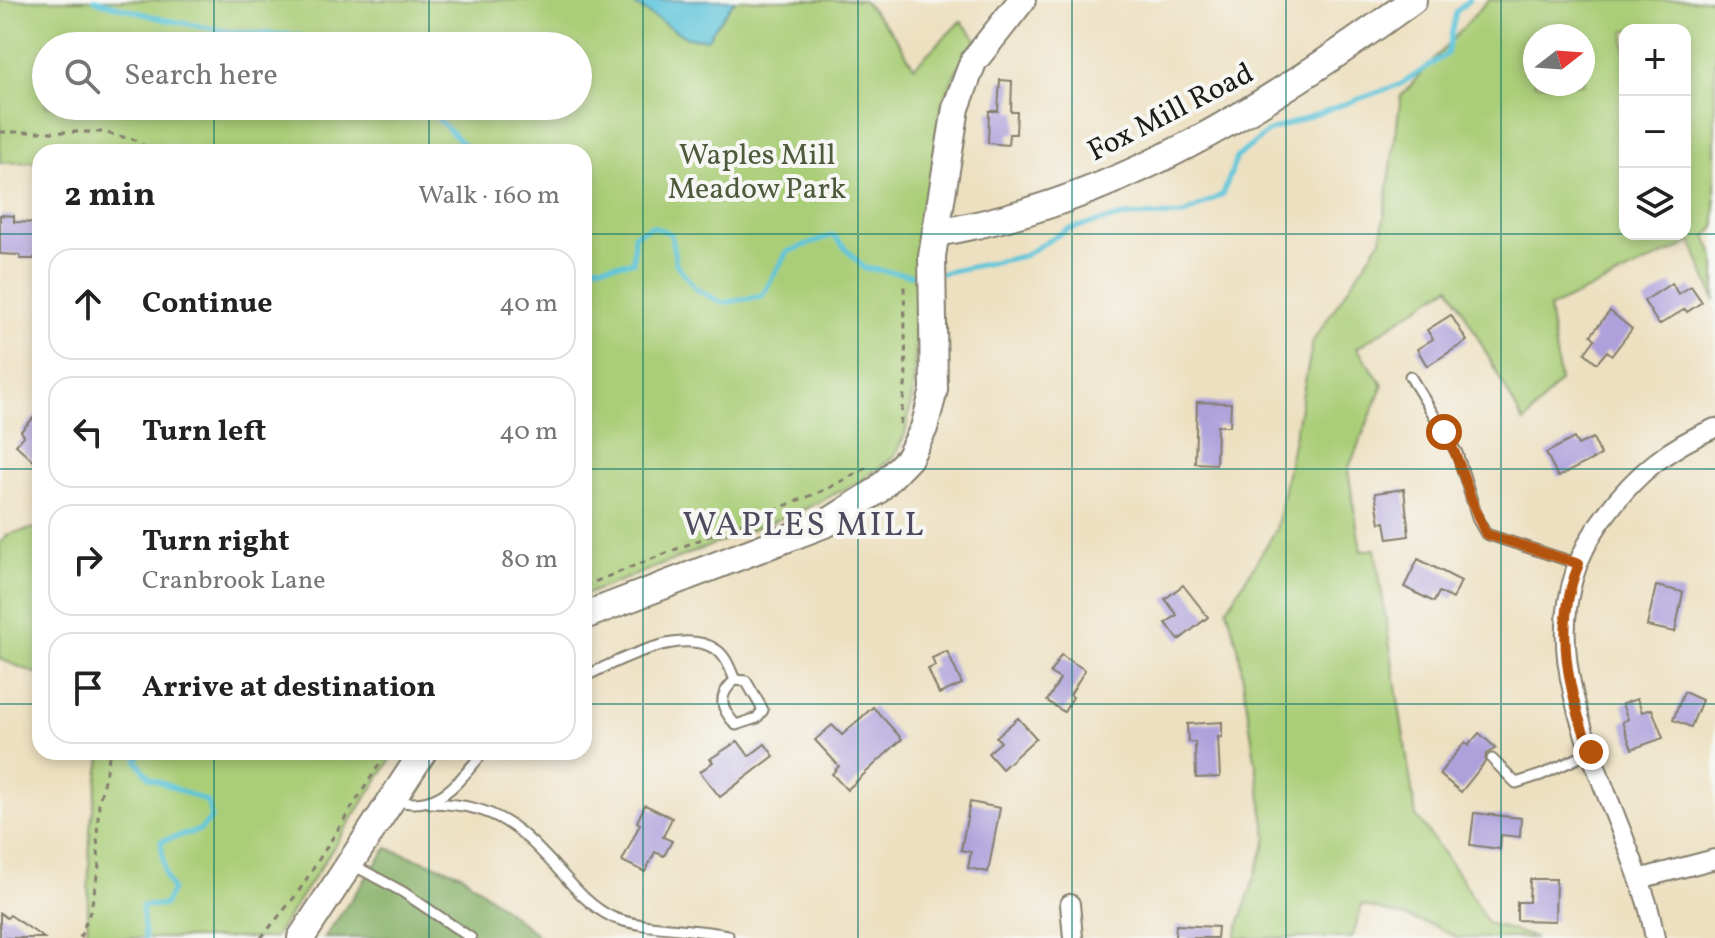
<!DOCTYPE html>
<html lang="en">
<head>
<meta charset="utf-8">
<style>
	:root { --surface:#fff; --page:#f6f6f6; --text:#222; --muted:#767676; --line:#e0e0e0 }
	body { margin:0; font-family:Vollkorn,serif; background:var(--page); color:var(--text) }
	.controls { position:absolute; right:24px; top:24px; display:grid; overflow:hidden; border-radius:16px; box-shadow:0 4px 12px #0003 }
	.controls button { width:72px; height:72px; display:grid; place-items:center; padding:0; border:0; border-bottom:2px solid var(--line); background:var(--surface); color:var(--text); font:40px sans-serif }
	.compass { position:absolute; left:1523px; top:24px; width:72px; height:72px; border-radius:50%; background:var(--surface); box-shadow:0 4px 12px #0003; rotate:73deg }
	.stop { position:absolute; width:24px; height:24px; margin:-18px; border:6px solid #b45309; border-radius:50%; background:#fff }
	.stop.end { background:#b45309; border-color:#fff; box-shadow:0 2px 8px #0008 }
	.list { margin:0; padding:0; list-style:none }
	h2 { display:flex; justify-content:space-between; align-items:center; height:104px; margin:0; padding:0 32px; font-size:34px }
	h2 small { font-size:26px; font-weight:400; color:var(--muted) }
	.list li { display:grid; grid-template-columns:52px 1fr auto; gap:24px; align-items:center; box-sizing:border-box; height:112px; margin:0 16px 16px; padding:0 16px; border:2px solid var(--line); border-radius:24px }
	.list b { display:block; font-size:30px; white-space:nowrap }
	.list p { margin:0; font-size:26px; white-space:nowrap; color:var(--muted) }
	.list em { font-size:26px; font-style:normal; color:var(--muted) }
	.icon { flex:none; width:44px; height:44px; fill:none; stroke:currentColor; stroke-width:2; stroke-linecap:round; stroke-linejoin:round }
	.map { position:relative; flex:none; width:1715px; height:938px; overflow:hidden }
	.search { position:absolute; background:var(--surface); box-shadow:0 4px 12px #0003; left:32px; top:32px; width:560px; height:88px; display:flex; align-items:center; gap:20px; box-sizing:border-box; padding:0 28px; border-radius:44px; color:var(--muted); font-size:30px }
	.panel { position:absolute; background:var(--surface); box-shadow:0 4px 12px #0003; left:32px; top:144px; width:560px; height:616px; border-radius:24px }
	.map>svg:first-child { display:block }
</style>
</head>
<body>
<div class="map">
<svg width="1715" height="938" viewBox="0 0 1715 938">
	<rect width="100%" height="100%" fill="#f6f6f2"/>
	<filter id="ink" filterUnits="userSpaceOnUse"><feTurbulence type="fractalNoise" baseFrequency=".0125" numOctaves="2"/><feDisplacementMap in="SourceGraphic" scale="16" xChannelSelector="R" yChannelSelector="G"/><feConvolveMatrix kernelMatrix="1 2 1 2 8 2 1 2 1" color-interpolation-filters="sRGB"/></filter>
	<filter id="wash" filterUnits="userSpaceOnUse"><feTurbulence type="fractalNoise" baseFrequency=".006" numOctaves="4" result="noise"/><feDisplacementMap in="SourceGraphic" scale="32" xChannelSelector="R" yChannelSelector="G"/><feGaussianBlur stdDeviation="1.8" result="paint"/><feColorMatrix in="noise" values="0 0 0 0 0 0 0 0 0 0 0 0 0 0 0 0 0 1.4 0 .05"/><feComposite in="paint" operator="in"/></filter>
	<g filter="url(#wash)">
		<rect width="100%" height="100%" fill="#ede0c0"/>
		<!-- green -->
		<g fill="#aace78" stroke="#63754a" stroke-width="2" fill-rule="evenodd">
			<path d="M0,0H863L896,37L914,67L961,21L977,40L956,71L942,105L926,213L912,398L905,434L895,455L864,479L807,508L584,595V152H40V162L0,163ZM46,46H578V106H46Z"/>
			<path d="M1488,0H1715V228L1706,236L1715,258V301L1692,242L1549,308L1560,381L1524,423L1450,286L1357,348L1383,385L1348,470L1361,551L1375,549L1416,816L1462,879L1487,923L1536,938H1457L1433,925L1362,905L1352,938H1235L1267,838L1238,647L1227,609L1276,530L1313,341L1381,239L1401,96ZM1625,30H1685V234H1625ZM1583,36V84H1535V36Z"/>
			<polygon points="40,527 40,675 0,659 0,543 9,534"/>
			<polygon points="102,752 396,752 274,938 87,938 90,828"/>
		</g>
		<!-- forest -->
		<polygon fill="#87b168" stroke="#526642" stroke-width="2" points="387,848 461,874 541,938 324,938"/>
		<!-- water -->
		<polygon fill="#5dc5da" stroke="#3c707b" stroke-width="2" points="627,0 735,0 707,39 687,38"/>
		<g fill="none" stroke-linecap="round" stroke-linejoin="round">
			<!-- stream -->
			<g stroke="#5dc5da" stroke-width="5">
				<polyline points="94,0 162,19 231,32 298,35 318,46"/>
				<polyline points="425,106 471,152"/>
				<polyline points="584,263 599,266 633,262 634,235 652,226 671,234 676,264 696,289 722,303 762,296 787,252 833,235 864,268 912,275 924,274"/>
				<polyline points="942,273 1023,256 1068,229 1124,216 1183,215 1223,194 1237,157 1269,131 1401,84 1447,54 1456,12 1469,0"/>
				<polyline points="140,752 137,761 150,778 208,802 211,819 200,830 161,841 165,875 172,890 164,905 142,906 145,938"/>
			</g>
		</g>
		<g id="blocks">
			<!-- building -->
			<g fill="#ada0db">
				<polygon points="1000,80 1012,81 1011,112 1017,112 1016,134 1009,134 1008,145 988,143 989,111 998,111"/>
				<polygon points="0,215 14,216 14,222 37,223 36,239 40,239 40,252 33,259 20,259 20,255 0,254"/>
				<polygon points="1672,283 1678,294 1691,286 1702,302 1687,312 1685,309 1659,325 1644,301"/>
				<polygon points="1610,311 1632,329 1612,355 1607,351 1597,363 1585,353 1595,339 1591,335"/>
				<polygon points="1451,315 1467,341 1427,366 1417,349 1433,339 1427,330"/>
				<polygon points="1197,402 1231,403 1230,426 1217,426 1216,464 1195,463"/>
				<polygon points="40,411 40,467 16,445 24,436 21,431"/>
				<polygon points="1574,438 1578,445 1593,438 1601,455 1558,477 1546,453"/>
				<polygon points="1404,489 1409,536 1388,539 1385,522 1380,523 1375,493"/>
				<polygon points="1418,559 1461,581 1453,599 1439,592 1434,602 1404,587"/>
				<polygon points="1183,585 1208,617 1179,640 1166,623 1177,615 1165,599"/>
				<polygon points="1656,586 1683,592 1675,632 1647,626"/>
				<polygon points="947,651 962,684 939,694 928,669 935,666 932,658"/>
				<polygon points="1061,655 1085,670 1070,695 1073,697 1064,712 1047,701 1060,679 1050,673"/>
				<polygon points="1684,692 1702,700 1691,727 1673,720"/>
				<polygon points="1637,699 1642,712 1652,709 1663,738 1632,749 1622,722 1628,719 1622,704"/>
				<polygon points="873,707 902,739 847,790 832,774 839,766 815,740 832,725 842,735"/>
				<polygon points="1018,718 1036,738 1002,769 988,753 1001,742 996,737"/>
				<polygon points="1222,722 1222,737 1218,737 1220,777 1196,778 1195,742 1188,742 1187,724"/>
				<polygon points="1479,733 1496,748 1486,754 1485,762 1461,792 1439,774 1465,742 1468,746"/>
				<polygon points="738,741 749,756 765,744 774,756 720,797 700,772 713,762 710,759"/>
				<polygon points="970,802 1000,808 988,872 968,868 971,852 961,850"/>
				<polygon points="645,805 672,818 663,837 672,841 664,856 655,852 645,872 622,861 640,824 637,822"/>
				<polygon points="1474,813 1521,818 1520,837 1501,835 1500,849 1470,845"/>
				<polygon points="1530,879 1556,879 1555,921 1517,920 1517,902 1529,902"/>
				<polygon points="0,913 7,918 10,915 44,938 0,938"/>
				<polygon points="1176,925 1218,927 1217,938 1175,938"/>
			</g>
		</g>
	</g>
	<g filter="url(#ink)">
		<use href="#blocks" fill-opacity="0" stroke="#847e6e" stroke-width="2"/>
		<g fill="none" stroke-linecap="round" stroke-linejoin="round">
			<!-- service casing -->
			<g stroke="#847e6e" stroke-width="13">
				<g id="service">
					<polyline points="1410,376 1457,453 1478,520 1486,534 1579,564"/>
					<path d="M584,677C616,661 681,627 715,649C726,655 730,669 735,680"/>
					<path d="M735,680L746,681L763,710L757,718L736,725C720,708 717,696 735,680Z"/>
					<polyline points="1492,759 1516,783 1541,775 1591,752"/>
					<path d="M394,800C440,813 457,782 484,752"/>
					<path d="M430,803C500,805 519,827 565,877C578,892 593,908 612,917C639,929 695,928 728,935"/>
					<polyline points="353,865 403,892 471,938"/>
				</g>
			</g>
			<!-- minor casing -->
			<g stroke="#847e6e" stroke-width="22">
				<g id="minor">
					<polyline points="1639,879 1715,859"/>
					<polyline points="1070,904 1073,938"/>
					<path d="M1655,938C1652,924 1650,910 1645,897C1607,772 1511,637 1607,513C1636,474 1669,447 1715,428"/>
				</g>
			</g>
			<!-- secondary casing -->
			<g stroke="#847e6e" stroke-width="30">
				<g id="secondary">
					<path d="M936,233C1116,203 1268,106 1413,0"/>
					<polyline points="584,616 827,523 877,491 909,458 924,428 934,390 932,256 956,108 973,62 1022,0"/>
					<polyline points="301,938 423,752"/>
				</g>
			</g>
			<!-- path -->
			<g stroke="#847e6e" stroke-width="3" stroke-dasharray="6 6" stroke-linecap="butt">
				<polyline points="0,132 102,132 136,140 152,152"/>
				<polyline points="900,424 906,379 904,286"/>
				<polyline points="584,586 827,489 871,465"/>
				<polyline points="80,938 91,909 99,865 97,835 99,803 110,752"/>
				<polyline points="261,938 297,894 387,752"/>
			</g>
			<!-- service -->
			<use href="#service" stroke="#fff" stroke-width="9"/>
			<!-- minor -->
			<use href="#minor" stroke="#fff" stroke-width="18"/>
			<!-- secondary -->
			<use href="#secondary" stroke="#fff" stroke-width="26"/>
		</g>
	</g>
	<g fill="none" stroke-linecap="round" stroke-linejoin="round" filter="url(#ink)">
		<!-- route -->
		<path stroke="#b45309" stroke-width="10" d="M1444,432C1464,464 1468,501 1486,534L1579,564C1553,625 1568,693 1591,752"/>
	</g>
	<!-- grid -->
	<path fill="none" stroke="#0f766e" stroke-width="2" stroke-opacity="0.55" d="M214,0V46M429,0V46M643,0V938M858,0V938M1072,0V938M1286,0V938M1501,0V938M214,106V152M429,106V152M0,234H40M584,234H1715M0,469H40M584,469H1715M0,704H40M584,704H1715M214,752V938M429,752V938"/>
	<g text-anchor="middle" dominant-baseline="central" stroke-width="8" stroke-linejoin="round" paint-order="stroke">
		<!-- street labels -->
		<g font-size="30" fill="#1c1c1c" stroke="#f6f6f2">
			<text transform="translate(1171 113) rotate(-27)">Fox Mill Road</text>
		</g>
		<!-- park labels -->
		<g font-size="30" fill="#4e5a3c" stroke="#f6f6f2">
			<text x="757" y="156">Waples Mill<tspan x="757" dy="34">Meadow Park</tspan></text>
		</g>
		<!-- quarter labels -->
		<g font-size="34" letter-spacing="2" fill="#4f4a5f" stroke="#f6f6f2">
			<text x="804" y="526">WAPLES MILL</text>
		</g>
	</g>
</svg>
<div class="controls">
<button>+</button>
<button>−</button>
<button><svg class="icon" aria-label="layers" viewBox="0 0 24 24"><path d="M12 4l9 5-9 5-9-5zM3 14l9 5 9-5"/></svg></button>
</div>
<svg class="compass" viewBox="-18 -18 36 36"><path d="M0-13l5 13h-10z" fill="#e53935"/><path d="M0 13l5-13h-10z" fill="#767676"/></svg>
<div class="stop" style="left:1444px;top:432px"></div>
<div class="stop end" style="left:1591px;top:752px"></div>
<div class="search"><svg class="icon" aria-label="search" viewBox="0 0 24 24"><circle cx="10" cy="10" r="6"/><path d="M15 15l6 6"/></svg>Search here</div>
<section class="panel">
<h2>2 min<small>Walk · 160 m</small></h2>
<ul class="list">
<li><svg class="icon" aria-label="ahead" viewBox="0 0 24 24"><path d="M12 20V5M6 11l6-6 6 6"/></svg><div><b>Continue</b></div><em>40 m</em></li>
<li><svg class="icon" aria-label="left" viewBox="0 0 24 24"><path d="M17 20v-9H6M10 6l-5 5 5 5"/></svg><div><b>Turn left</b></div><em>40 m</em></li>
<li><svg class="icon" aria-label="right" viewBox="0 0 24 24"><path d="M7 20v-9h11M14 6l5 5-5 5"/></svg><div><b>Turn right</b><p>Cranbrook Lane</p></div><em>80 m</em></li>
<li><svg class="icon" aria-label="arrive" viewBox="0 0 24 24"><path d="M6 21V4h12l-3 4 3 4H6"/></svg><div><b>Arrive at destination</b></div></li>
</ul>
</section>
</div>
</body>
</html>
